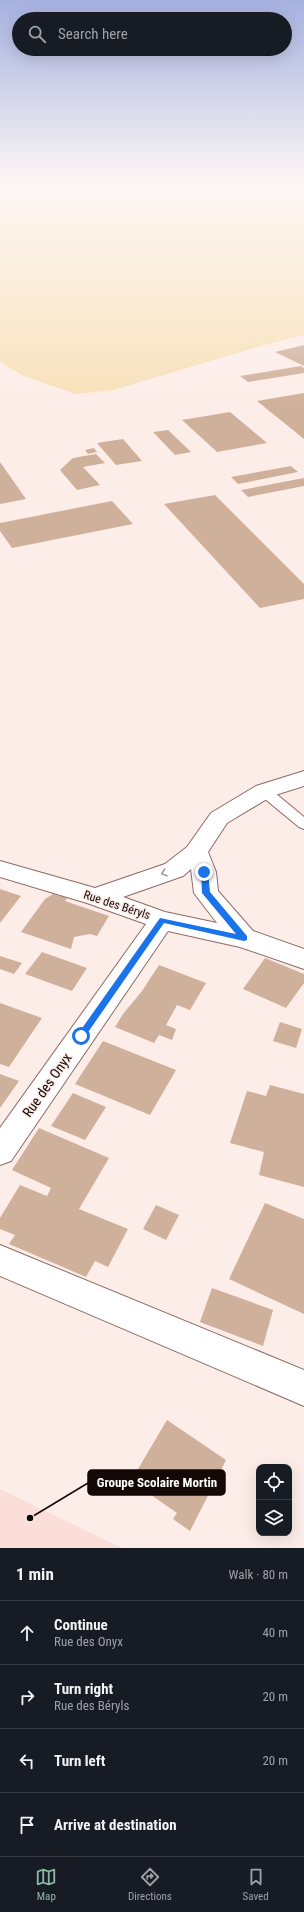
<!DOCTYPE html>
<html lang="en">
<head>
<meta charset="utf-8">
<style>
	:root { --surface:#171b24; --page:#242831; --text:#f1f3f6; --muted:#9ea1a6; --line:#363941; --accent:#8cb8a6 }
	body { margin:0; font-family:"Roboto Condensed",sans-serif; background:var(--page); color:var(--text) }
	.controls { position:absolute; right:12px; bottom:12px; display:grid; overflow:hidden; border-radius:8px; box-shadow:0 4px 16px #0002 }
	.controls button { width:36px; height:36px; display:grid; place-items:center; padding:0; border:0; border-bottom:1px solid var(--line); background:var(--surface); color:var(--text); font:20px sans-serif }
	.stop { position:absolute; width:12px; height:12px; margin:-9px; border:3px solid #1a73e8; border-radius:50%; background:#fff }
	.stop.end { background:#1a73e8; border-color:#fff; box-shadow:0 1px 4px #0008 }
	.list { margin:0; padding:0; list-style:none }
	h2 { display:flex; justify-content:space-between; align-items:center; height:52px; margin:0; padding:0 16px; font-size:17px }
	h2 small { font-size:13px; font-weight:400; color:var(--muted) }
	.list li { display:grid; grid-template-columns:26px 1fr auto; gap:12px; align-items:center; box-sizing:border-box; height:64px; padding:0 16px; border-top:1px solid var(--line) }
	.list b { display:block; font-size:15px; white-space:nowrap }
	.list p { margin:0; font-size:13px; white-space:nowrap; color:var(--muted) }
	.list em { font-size:13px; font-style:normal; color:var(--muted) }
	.icon { flex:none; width:22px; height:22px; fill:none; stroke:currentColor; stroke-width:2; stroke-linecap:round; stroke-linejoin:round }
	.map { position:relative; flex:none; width:304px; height:1548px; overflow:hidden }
	.search { position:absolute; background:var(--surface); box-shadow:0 4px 16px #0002; left:12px; right:12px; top:12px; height:44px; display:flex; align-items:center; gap:10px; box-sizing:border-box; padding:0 14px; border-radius:22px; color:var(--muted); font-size:15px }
	.sheet { height:308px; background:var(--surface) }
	nav { display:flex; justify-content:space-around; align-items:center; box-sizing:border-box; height:56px; border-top:1px solid var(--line); background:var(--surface); font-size:11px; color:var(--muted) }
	nav a { display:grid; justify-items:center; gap:2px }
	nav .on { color:var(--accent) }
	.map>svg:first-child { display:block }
</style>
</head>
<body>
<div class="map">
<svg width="304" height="1548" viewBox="0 0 304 1548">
	<rect width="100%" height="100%" fill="#fdede9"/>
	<!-- built -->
	<polygon fill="#fcded8" points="0,1489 122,1548 0,1548"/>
	<!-- green -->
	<polygon fill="#f7e1b9" points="0,187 304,187 304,335 264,345 113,390 75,394 24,376 0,362"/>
	<!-- building -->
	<g fill="#cfb09b">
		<polygon points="304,345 304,366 275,352"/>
		<polygon points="301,366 304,368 304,373 248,382 240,376"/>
		<polygon points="304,393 304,439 257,401"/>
		<polygon points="230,412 267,443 217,452 182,420"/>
		<polygon points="168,430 191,452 175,455 153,432"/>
		<polygon points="123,439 142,461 116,465 97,443"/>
		<polygon points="94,448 97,452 88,454 85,450"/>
		<polygon points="96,454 105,463 83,467 100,485 77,490 60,470 73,458"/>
		<polygon points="0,462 26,499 0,504"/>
		<polygon points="291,466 298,472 238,484 231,477"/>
		<polygon points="304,478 304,486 248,497 241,490"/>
		<polygon points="215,495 304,584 304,599 260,608 164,504"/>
		<polygon points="112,501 133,524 12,548 0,531 0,523"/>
		<polygon points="0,889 21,896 0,923"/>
		<polygon points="53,894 67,898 65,901 109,916 97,936 90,934 74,937 71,949 21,932 45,899"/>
		<polygon points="42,952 87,968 72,991 25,974"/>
		<polygon points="0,956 22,963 14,974 0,969"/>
		<polygon points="265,958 304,974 304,983 286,1008 243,989"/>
		<polygon points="159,965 206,983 190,1010 177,1005 171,1016 166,1025 176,1029 172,1040 159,1035 154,1043 115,1027 123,1014 142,991"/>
		<polygon points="0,1003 42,1018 9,1067 0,1064"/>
		<polygon points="280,1022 302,1029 296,1048 273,1041"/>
		<polygon points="103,1041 176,1070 150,1115 75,1084"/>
		<polygon points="0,1074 19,1081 0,1108"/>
		<polygon points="270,1085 304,1094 304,1187 259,1175 264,1152 230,1143 247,1091 266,1096"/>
		<polygon points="73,1093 106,1107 85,1140 51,1126"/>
		<polygon points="39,1128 109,1158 79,1209 128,1229 108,1267 95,1261 86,1277 9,1244 15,1235 0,1229 0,1218 20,1185 47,1196 51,1188 12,1170"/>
		<polygon points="265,1203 304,1219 304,1314 229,1279"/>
		<polygon points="156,1205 179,1215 166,1240 143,1229"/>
		<polygon points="212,1288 273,1310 263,1346 200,1322"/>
		<polygon points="167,1420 226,1460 190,1531 173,1519 177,1513 131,1481"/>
	</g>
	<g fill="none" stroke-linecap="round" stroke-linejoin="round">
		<!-- lane casing -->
		<g stroke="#8d6a64" stroke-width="2">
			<polygon id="lane" points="264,787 269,788 304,817 304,829 299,827 259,794 257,791 259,788"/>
		</g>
		<!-- street casing -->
		<g stroke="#8d6a64" stroke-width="2">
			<g id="street">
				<path d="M304,771V786L272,796L227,823L208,852L216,872L218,891L253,931L304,949V969L240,947L168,931L11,1161L0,1165V1128L146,924L87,903L0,877V861L95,888L165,864L187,847L211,813L256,786ZM191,869L194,893L217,923L165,912L123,897L183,876Z"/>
				<polygon points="0,1245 304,1370 304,1406 0,1276"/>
			</g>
		</g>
		<!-- lane -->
		<use href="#lane" fill="#fff" fill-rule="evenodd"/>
		<!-- street -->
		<use href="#street" fill="#fff" fill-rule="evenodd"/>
	</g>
	<!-- one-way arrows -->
	<defs><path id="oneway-chevron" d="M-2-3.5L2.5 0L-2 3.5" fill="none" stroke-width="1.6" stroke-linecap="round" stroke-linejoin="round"/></defs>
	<use stroke="#a19d9c" href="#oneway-chevron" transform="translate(164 873) rotate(161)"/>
	<!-- sky -->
	<linearGradient id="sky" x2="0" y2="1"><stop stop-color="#a6b1df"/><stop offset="0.46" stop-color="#fef7f5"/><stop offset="1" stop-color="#fef7f5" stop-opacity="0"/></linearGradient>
	<rect width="304" height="404" fill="url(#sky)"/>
	<!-- route -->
	<polygon fill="#1a73e8" points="204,869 208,872 210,892 247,936 247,940 244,941 164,923 84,1038 78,1038 78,1034 160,918 236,934 202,893 201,872"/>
	<g text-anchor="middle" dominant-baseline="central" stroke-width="3" stroke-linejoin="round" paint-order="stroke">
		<!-- street labels -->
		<g font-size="12" fill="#150907" stroke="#fdede9">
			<text transform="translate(117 905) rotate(18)">Rue des Béryls</text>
		</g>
		<!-- near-street labels -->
		<g font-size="14" fill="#150907" stroke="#fdede9">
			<text transform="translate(47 1085) rotate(-55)">Rue des Onyx</text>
		</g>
	</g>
	<!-- callouts -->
	<path fill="none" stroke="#150907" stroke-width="1.5" d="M30 1518L88 1483"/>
	<circle fill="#150907" stroke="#fdede9" stroke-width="1.5" cx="30" cy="1518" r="4"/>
	<rect fill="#150907" stroke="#150907" stroke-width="1.5" x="88" y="1470" width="137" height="25" rx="4"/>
	<g font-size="13" text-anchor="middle" font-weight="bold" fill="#fff">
		<text x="157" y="1487">Groupe Scolaire Mortin</text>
	</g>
</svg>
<div class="controls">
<button><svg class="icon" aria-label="locate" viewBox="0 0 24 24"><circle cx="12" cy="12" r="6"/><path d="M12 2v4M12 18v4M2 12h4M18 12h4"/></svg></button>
<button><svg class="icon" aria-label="layers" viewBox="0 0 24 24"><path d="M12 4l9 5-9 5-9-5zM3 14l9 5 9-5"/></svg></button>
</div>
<div class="stop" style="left:81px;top:1036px"></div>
<div class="stop end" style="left:204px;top:872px"></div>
<div class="search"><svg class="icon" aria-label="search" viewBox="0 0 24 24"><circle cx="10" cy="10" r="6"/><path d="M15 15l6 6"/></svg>Search here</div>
</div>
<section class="sheet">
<h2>1 min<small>Walk · 80 m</small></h2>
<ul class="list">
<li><svg class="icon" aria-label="ahead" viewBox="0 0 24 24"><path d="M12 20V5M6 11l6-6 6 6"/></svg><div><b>Continue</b><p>Rue des Onyx</p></div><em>40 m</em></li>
<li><svg class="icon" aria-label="right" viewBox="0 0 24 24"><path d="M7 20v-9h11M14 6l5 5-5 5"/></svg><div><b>Turn right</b><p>Rue des Béryls</p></div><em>20 m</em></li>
<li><svg class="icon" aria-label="left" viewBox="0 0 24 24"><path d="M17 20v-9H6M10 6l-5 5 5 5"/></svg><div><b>Turn left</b></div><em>20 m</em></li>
<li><svg class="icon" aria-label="arrive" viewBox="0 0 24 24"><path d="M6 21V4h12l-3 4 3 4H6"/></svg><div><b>Arrive at destination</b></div></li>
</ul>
</section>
<nav>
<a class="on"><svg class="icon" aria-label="map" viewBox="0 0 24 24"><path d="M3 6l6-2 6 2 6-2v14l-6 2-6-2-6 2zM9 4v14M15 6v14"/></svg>Map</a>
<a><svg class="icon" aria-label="directions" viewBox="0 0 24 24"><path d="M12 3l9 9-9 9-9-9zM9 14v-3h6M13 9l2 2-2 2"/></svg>Directions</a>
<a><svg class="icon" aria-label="saved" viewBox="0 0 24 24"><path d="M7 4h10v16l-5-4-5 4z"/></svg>Saved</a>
</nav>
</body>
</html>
